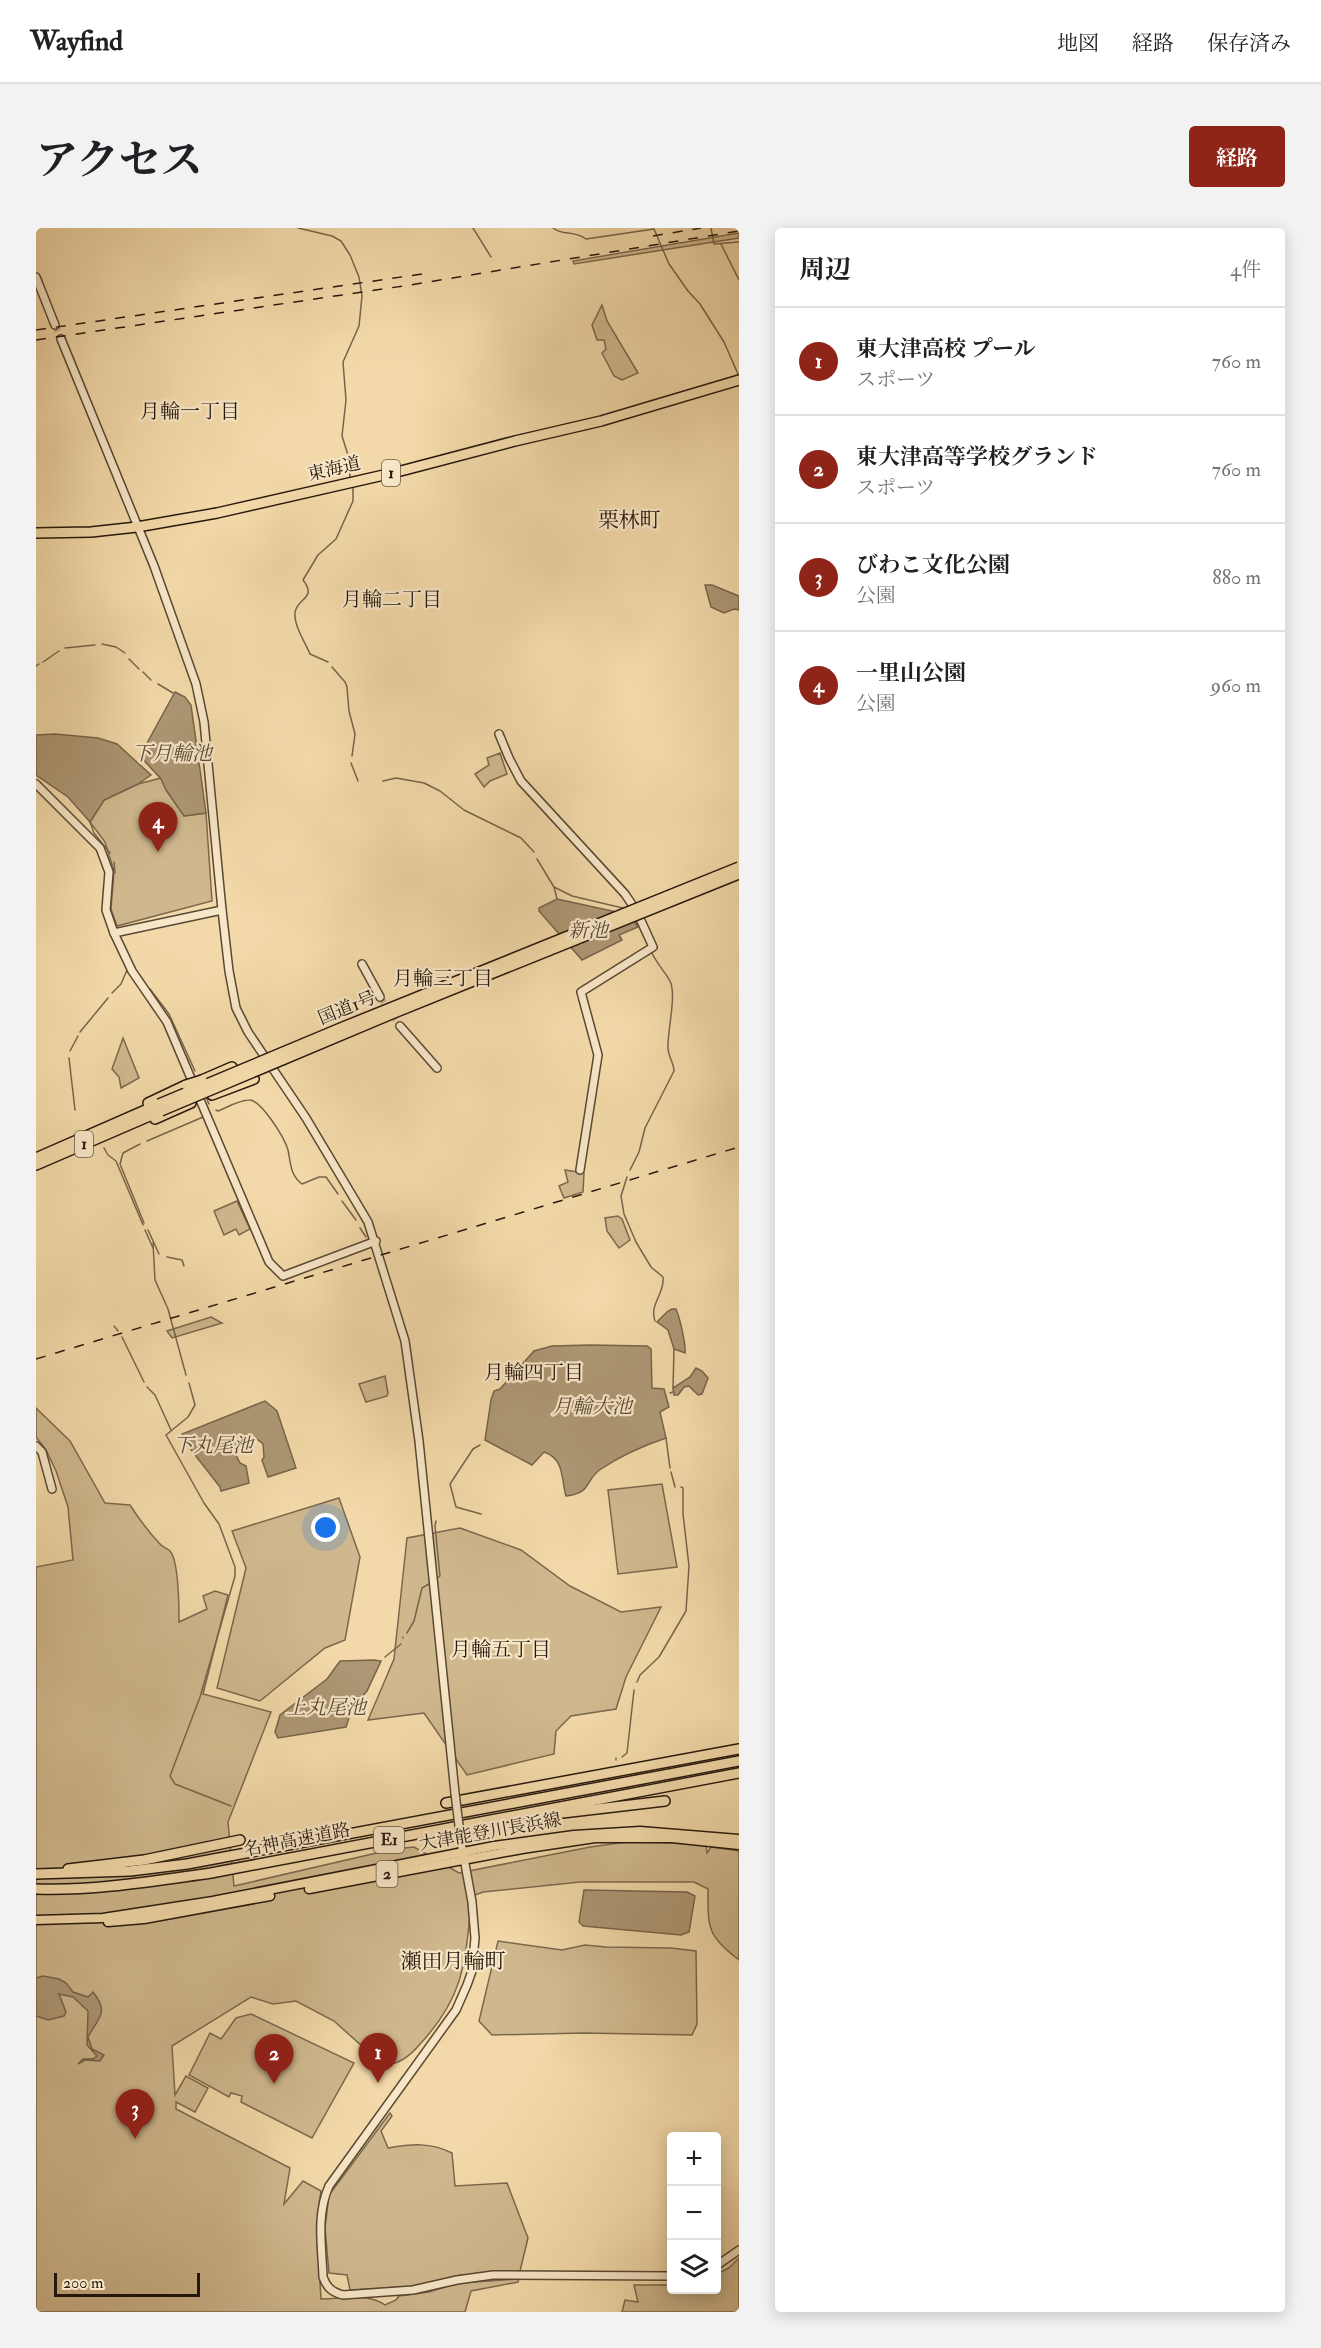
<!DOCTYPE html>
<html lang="ja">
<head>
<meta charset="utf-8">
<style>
	:root { --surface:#fff; --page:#f2f2f2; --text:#202124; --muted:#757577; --line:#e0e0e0; --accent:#8f2418 }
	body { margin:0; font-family:"IM FELL Double Pica","Noto Serif JP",serif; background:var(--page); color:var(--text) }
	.controls { position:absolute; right:18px; bottom:18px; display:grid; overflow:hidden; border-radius:6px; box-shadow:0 3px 15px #0003 }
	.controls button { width:54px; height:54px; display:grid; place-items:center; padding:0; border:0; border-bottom:2px solid var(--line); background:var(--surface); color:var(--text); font:30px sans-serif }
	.scale { position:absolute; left:18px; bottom:15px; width:146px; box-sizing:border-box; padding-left:6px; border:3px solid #26180c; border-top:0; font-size:16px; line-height:21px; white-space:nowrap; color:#26180c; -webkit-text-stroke:4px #f7e6c7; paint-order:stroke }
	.you { position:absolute; left:290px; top:1300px; width:21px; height:21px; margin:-15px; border:4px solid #fff; border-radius:50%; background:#1a73e8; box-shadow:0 0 0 9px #1a73e833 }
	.badge { display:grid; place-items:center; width:39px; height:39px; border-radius:50%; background:var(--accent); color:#fff; font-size:20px; font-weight:700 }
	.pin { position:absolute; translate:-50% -50px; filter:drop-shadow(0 2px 3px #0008) }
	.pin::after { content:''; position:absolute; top:32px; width:21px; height:18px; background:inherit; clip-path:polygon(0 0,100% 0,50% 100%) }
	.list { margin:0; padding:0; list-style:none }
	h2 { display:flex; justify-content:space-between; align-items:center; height:78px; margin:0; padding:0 24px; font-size:26px }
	h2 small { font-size:20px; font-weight:400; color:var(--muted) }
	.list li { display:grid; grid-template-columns:39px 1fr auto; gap:18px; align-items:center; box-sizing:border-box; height:108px; padding:0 24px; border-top:2px solid var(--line) }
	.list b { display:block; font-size:22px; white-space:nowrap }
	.list p { margin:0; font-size:20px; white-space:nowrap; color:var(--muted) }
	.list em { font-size:20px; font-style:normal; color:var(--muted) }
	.icon { flex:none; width:33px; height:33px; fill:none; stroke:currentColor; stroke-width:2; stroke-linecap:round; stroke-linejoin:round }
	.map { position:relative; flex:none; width:703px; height:2084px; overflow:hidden; border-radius:6px }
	header { display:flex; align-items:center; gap:36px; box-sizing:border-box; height:84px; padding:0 30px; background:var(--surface); border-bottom:2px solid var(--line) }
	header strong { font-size:28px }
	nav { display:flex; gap:33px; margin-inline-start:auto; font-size:21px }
	.intro { display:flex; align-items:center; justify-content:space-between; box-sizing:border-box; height:144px; padding:0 36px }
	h1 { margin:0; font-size:42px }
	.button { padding:15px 27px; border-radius:6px; background:var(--accent); color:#fff; font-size:21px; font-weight:700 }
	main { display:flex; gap:36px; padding:0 36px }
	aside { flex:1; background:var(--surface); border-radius:6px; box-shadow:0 3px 15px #0003 }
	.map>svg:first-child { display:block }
</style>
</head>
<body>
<header>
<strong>Wayfind</strong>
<nav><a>地図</a><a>経路</a><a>保存済み</a></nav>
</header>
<div class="intro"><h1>アクセス</h1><a class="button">経路</a></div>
<main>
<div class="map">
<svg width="703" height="2084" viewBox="0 0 703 2084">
	<rect width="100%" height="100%" fill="#f3d9a9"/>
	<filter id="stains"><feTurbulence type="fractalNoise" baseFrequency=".00333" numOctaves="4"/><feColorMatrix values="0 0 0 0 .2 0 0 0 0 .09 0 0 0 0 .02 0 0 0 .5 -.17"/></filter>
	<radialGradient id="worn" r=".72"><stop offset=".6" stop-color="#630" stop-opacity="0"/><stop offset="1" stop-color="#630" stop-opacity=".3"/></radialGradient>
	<!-- green -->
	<g fill="#d0b88e" stroke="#7b684d" stroke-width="1.5">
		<polygon points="703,5 703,10 538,36 537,33"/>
		<polygon points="566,77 571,93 602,145 586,152 578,148 566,125 570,121 568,112 561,112 556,97"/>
		<polygon points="464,525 471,546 454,553 448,559 439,546 453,537 451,530"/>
		<polygon points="125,550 130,562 148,588 170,585 176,673 81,698 75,681 78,643 69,614 54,594 68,572 102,556"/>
		<polygon points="87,810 103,850 85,860 83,849 76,841"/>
		<polygon points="529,942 548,945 547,964 528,970 523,958 532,954"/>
		<polygon points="201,973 214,1001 203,1007 200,1001 188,1007 178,983"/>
		<polygon points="582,988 586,991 594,1012 583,1020 571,1003 569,990"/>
		<polygon points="175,1089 186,1095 136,1110 131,1103"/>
		<polygon points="349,1148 352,1165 351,1168 330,1174 323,1156"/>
		<path d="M0,1180L34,1213L69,1275L94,1277C103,1291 112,1303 123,1315C126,1319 131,1320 134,1323C143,1333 143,1380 143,1394L171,1381L167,1368L179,1363L192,1367L167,1466L235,1484L192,1594L198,1658L358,1621L378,1619L423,1645L554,1619L597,1613L670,1617L671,1625L675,1619L703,1623V1732C670,1707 672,1699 672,1661L658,1654H544L447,1664L436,1668C429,1732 430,1766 385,1815C375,1827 362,1839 346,1836L298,1793L260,1773L237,1776L215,1769L136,1818L139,1867L150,1848L172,1860L159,1884L140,1874V1881L254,1940L248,1976L267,1953L285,1963C279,1998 283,2035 285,2071C305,2071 332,2064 349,2077L360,2072L363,2068L393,2064L422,2055L483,2051L482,2054L435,2063L429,2084H0V1339L37,1332L32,1279L20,1243L10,1222L0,1209Z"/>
		<polygon points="626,1256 641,1339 582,1346 572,1262"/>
		<polygon points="303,1270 324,1329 309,1412 289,1420 224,1473 181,1460 210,1340 196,1303"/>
		<polygon points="424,1300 485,1322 534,1358 585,1384 625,1379 590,1449 580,1481 535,1488 520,1503 518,1526 431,1547 388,1485 332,1492 358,1431 371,1310"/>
		<polygon points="462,1713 526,1722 549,1717 570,1719 635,1720 660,1723 661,1796 656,1807 548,1805 456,1807 443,1793"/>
		<polygon points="215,1786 318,1835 276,1910 205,1874 206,1868 195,1865 193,1869 153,1847 174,1805 185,1811 200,1790"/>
		<path d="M354,1885L356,1888L345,1903L352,1920C376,1916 394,1914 416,1925L419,1958L471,1955L492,2010L484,2043L425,2047L382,2058L314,2062L311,2047L293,2045L289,2000L293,1967Z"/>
		<polygon points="703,2030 703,2084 586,2084 589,2072 602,2074 598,2057 635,2057 636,2062 680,2062 681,2046 693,2040"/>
	</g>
	<!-- water -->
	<g fill="#ad9774" stroke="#77644a" stroke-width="1.5">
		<polygon points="669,357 676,357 703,368 703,382 698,381 688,385 675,379"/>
		<polygon points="139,464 149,469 155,477 170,585 148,588 130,562 125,551 104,528"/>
		<polygon points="19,506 62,510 81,516 115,547 102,556 68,572 54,594 32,569 0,547 0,507"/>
		<polygon points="521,671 594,687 602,699 583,707 586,712 546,732 503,683 503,680"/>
		<path d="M636,1081H640C644,1090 650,1117 649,1125L638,1121L632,1102L621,1094L632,1083Z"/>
		<path d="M554,1117L611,1118L615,1121L616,1160L628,1161L633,1179L624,1184L630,1210C609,1217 583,1229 565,1241C548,1252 557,1265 530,1268C525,1251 529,1231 508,1224L496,1237L449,1212L455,1172L458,1163L464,1161L498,1123L516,1118Z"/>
		<polygon points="660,1140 666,1143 672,1150 666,1166 662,1167 653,1158 648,1159 642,1167 638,1167 637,1160 654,1149"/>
		<path d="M229,1173L241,1183L260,1240L232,1249L226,1232L228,1229L227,1216C215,1204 201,1209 199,1225L204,1235L210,1238L213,1255L185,1263L184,1259L156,1223L146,1206Z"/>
		<polygon points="338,1432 345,1433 331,1463 316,1480 310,1499 242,1510 239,1504 244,1487 291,1451 304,1433"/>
		<polygon points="548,1662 651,1664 659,1668 653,1704 645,1707 547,1698 543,1694"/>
		<path d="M7,1748L23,1751L30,1755L37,1764L52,1769L57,1764C74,1785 62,1790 52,1809L56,1821L68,1827L64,1833L49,1832L42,1836L47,1831H57L61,1828L51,1817L52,1783L37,1769L23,1766L30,1784L28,1788L12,1792L0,1788V1750Z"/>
	</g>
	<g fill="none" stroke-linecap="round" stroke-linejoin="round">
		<!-- stream -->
		<g stroke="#77644a" stroke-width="1.5">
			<polyline points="262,0 296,8 305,13 314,27 323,49 326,68 323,98 307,134 310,172 306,208 312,227 314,249"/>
			<polyline points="437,0 455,29"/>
			<path d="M517,0C526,8 538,2 550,11L618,1L633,36L652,63L664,76L688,114L702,146"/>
			<polyline points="675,0 678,16 703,14"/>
			<polyline points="685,16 703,52"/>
			<polyline points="66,416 80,419 89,425"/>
			<polyline points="29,420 59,417"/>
			<polyline points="93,431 103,441"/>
			<polyline points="7,434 23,423"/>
			<path d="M292,434L274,426C269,414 258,398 259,385C260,370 282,371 267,352L282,327L300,311L317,273V260"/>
			<polyline points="0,438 3,436"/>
			<polyline points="296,439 309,454 311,459 313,483 319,506 316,528"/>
			<polyline points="107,444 115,452"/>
			<polyline points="122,456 137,465"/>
			<polyline points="315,535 322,553"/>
			<polyline points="347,553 360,550 388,555 404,563 428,582 485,610 498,624"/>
			<polyline points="54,594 58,605 74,625"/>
			<polyline points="501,631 518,659 521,671"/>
			<polyline points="78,634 79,645"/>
			<polyline points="518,659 536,668 591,681"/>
			<polyline points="599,691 612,717"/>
			<polyline points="114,761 133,786 159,843"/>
			<polyline points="76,765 85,756 91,742"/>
			<polyline points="44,804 72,770"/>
			<polyline points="34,823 42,808"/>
			<polyline points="33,830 39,882"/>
			<polyline points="170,869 173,876"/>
			<path d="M180,882L182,883C190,880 203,872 213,872C225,871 249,911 252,922C255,936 254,947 266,956L283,949H290L302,966"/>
			<polyline points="111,913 167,889"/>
			<polyline points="104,916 87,925 84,936 108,995"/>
			<polyline points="68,920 72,927 80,933 107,997"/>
			<path d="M594,942L603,924L609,900L638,843C638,835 632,828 632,820C631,804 641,767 634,753C630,745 621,736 616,725"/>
			<path d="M591,949L585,968L588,986L600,1014L615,1039L627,1049C629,1066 613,1076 619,1093"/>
			<polyline points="306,973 320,992"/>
			<polyline points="324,1000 330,1009"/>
			<polyline points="109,1002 117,1020"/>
			<polyline points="112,1002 123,1026"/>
			<polyline points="117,1015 119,1052 132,1081 150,1147"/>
			<polyline points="131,1029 146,1032 148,1038"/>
			<polyline points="78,1098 82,1103"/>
			<polyline points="86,1109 108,1154"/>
			<polyline points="153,1155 159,1177 152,1189 130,1207 168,1275 183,1296 199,1339 199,1348 164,1469 134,1548 139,1556 195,1578"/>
			<polyline points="111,1159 119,1167 135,1202"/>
			<polyline points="637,1160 638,1121"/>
			<polyline points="634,1165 637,1164"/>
			<polyline points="630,1210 634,1240"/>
			<polyline points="148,1216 151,1214"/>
			<polyline points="444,1217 437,1221 414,1256 420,1279 445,1286"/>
			<polyline points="635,1244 639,1259"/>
			<polyline points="400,1293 399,1298 404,1348 401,1350"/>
			<polyline points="371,1405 378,1393 386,1360 393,1356"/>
			<polyline points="367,1410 367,1409"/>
			<polyline points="349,1429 365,1416"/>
			<polyline points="601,1454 604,1447 623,1429 650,1383 653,1338 647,1286 647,1260 645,1259"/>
			<polyline points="586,1529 591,1525 598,1462"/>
			<polyline points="580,1530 580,1532"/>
		</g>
		<!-- tertiary-tunnel -->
		<g stroke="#cab28a" stroke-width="7" stroke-dasharray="7 3.5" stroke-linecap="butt">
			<polyline points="19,97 25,111"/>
			<polyline points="344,769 364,798"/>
		</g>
		<!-- tertiary casing -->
		<g stroke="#594833" stroke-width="10">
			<g id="tertiary">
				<polyline points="0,49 19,97"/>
				<polyline points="25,111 118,338 160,456 168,494 186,682 193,743 200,780 212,804 270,890 332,994 369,1113 383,1213 419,1565"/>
				<polyline points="463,506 473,530 485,553 589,666 601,684 617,719 545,764 562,827 544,942"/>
				<polyline points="0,556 64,620 73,644 70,682 78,705 96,743 131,794 233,1034 247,1048 340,1013"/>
				<polyline points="78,705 186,682"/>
				<polyline points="326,736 344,769"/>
				<polyline points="364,798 401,840"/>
				<polyline points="0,1218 6,1224 16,1261"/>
				<path d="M425,1614L436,1674L439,1710L436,1743L431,1757L420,1782L293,1958C280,1987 286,2018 287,2049C291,2060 296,2064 307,2067L377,2062L421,2052L457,2047L636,2048"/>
				<polyline points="680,2038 703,2022"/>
			</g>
		</g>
		<!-- primary casing -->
		<g stroke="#26180c" stroke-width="11">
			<g id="primary">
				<polyline points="273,1661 486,1621 559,1610 636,1610 703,1617"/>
				<polyline points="0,1692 67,1690 177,1673 458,1618 538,1607 604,1603 703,1611"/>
				<polyline points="72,1694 108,1691 234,1668"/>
			</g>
		</g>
		<!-- trunk casing -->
		<g stroke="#26180c" stroke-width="12">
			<g id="trunk">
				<polyline points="0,305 55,304 101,299 181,285 361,244 479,213 565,193 703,152"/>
				<polyline points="166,852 196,839"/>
				<polyline points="176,867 218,851"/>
				<polyline points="112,875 150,857"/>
				<polyline points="119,891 155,875"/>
				<polyline points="0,930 123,876"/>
				<polyline points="0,937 125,883"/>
			</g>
		</g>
		<!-- motorway casing -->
		<g stroke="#26180c" stroke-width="12">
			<g id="motorway">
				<polyline points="410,1575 703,1521"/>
				<polyline points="518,1586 629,1573"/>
				<polyline points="32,1641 108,1632 204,1612"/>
				<polyline points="0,1646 94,1643 151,1636 703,1533"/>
				<path d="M0,1661C59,1663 117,1653 175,1645L703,1545"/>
			</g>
		</g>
		<!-- tertiary -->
		<use href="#tertiary" stroke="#f7e6c7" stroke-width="7"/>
		<!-- primary -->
		<use href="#primary" stroke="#f3d9a9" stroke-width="8"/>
		<!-- trunk -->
		<use href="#trunk" stroke="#f3d9a9" stroke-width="9"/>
		<!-- motorway -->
		<use href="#motorway" stroke="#f3d9a9" stroke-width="9"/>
		<!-- rail -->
		<g stroke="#26180c" stroke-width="1.5" stroke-dasharray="10 10" stroke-linecap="butt">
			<polyline points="617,8 665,0"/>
			<polyline points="0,102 386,46"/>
			<polyline points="0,112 374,57 703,3"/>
			<polyline points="0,1131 703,919"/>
		</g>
		<!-- tertiary-bridge casing -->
		<g stroke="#594833" stroke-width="10" stroke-linecap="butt">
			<polyline id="tertiary-bridge" points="419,1565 425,1614"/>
		</g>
		<!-- trunk-bridge casing -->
		<g stroke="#26180c" stroke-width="12" stroke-linecap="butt">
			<g id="trunk-bridge">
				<polyline points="150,857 166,852"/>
				<polyline points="123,876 307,799 703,639"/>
				<polyline points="125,883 358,785 703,646"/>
			</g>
		</g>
		<!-- tertiary-bridge -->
		<use href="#tertiary-bridge" stroke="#f7e6c7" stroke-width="7"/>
		<!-- trunk-bridge -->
		<use href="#trunk-bridge" stroke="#f3d9a9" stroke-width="9"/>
	</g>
	<g text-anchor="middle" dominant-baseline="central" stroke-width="4.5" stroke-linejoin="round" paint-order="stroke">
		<!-- shield labels -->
		<g fill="#f7e6c7" stroke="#655644" stroke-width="1.5">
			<rect x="346" y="232" width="18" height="26" rx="4.5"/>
			<rect x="39" y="903" width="18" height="26" rx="4.5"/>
			<rect x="338" y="1599" width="30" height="26" rx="4.5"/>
			<rect x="340.5" y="1633" width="21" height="26" rx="4.5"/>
		</g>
		<g font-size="16" font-weight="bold" fill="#26180c">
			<text x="355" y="245">1</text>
			<text x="48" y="916">1</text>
			<text x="353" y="1612">E1</text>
			<text x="351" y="1646">2</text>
		</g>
		<!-- street labels -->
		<g font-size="18" fill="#26180c" stroke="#f7e6c7">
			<text transform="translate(298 241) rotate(-13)">東海道</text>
			<text transform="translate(311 780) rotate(-22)">国道1号</text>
			<text transform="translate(454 1604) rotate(-10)">大津能登川長浜線</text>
			<text transform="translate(261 1612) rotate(-11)">名神高速道路</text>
		</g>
		<!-- neighbourhood labels -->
		<g font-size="20" fill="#26180c" stroke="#f7e6c7">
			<text x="154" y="183">月輪一丁目</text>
			<text x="356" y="371">月輪二丁目</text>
			<text x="407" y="750">月輪三丁目</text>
			<text x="498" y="1144">月輪四丁目</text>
			<text x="465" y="1421">月輪五丁目</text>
		</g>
		<!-- water labels -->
		<g font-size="20" font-style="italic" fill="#5c4b36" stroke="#f7e6c7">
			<text x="136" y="525">下月輪池</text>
			<text x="552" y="702">新池</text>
			<text x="556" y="1178">月輪大池</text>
			<text x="177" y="1217">下丸尾池</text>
			<text x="290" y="1479">上丸尾池</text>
		</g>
		<!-- quarter labels -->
		<g font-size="21" fill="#26180c" stroke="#f7e6c7">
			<text x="593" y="292">栗林町</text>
			<text x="417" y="1733">瀬田月輪町</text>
		</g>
	</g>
	<rect width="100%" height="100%" filter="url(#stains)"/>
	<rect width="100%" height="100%" fill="url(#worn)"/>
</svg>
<div class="controls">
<button>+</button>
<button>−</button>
<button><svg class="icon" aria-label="layers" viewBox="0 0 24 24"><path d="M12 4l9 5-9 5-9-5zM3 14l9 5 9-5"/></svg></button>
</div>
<div class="scale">200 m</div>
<div class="you"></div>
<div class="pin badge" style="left:342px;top:1855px">1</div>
<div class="pin badge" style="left:238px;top:1856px">2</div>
<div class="pin badge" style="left:99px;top:1911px">3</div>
<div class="pin badge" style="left:122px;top:624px">4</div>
</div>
<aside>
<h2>周辺<small>4件</small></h2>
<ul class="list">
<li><span class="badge">1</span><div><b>東大津高校 プール</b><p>スポーツ</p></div><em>760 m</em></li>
<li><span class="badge">2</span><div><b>東大津高等学校グランド</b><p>スポーツ</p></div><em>760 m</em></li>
<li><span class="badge">3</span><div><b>びわこ文化公園</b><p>公園</p></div><em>880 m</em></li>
<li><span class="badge">4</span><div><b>一里山公園</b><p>公園</p></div><em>960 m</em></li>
</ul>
</aside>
</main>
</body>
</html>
